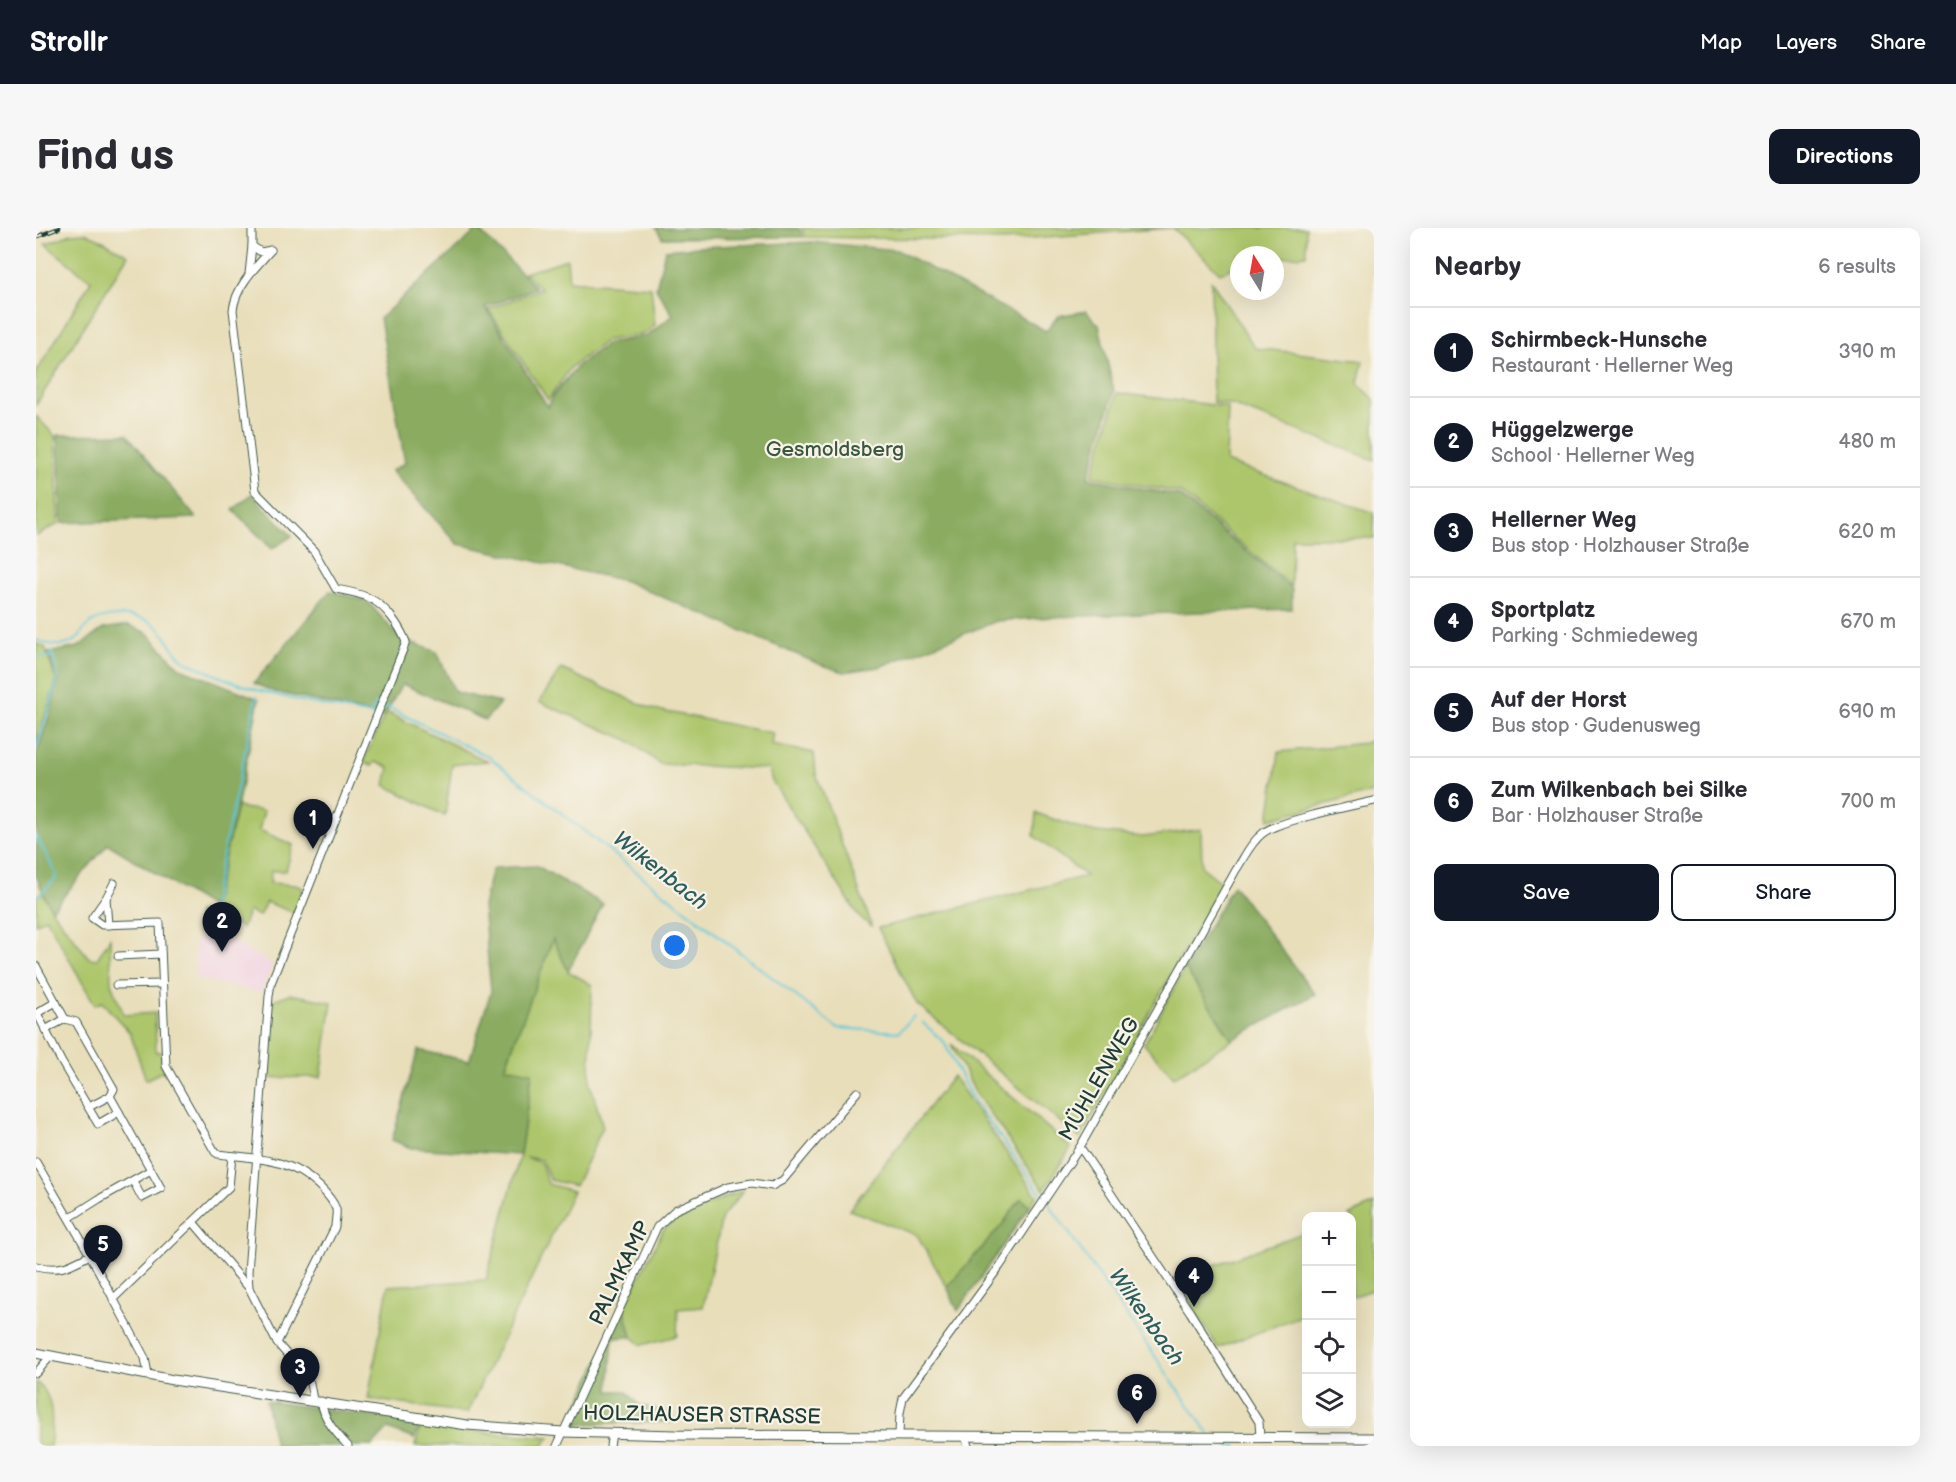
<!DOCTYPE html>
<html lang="en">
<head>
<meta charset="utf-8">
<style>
	:root { --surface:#fff; --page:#f7f7f7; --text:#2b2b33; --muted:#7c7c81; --line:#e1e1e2; --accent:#111827 }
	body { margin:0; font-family:"Balsamiq Sans",sans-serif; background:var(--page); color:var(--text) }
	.controls { position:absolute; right:18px; bottom:18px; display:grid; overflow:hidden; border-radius:12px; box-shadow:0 6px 24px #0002 }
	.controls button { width:54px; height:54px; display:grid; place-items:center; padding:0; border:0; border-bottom:2px solid var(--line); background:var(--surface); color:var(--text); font:30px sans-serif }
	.compass { position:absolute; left:1194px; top:18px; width:54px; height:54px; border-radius:50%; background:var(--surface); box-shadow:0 6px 24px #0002; rotate:349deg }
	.you { position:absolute; left:639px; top:718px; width:21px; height:21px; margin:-15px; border:4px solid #fff; border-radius:50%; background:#1a73e8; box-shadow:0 0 0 9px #1a73e833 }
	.badge { display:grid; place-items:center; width:39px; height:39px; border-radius:50%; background:var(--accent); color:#fff; font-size:20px; font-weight:700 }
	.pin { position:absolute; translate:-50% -50px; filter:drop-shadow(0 2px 3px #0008) }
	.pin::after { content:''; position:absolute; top:32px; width:21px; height:18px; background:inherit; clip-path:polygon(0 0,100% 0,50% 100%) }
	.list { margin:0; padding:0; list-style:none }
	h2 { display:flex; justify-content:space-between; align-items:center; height:78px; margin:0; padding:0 24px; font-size:26px }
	h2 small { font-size:20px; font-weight:400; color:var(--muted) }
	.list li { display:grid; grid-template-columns:39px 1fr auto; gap:18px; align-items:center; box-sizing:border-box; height:90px; padding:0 24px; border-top:2px solid var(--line) }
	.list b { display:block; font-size:22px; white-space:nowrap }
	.list p { margin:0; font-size:20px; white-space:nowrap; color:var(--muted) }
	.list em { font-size:20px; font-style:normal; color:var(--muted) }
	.actions { display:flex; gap:12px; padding:18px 24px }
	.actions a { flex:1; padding:14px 0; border:2px solid var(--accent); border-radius:12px; text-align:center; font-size:21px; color:var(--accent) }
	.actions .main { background:var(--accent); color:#fff }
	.icon { flex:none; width:33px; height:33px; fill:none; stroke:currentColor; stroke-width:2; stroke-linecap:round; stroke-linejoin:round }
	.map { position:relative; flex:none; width:1338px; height:1218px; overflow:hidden; border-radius:12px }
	header { display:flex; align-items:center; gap:36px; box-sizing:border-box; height:84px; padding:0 30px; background:var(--accent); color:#fff }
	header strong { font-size:28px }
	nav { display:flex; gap:33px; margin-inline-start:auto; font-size:21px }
	.intro { display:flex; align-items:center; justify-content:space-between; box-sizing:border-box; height:144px; padding:0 36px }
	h1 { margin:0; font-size:42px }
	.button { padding:15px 27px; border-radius:12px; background:var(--accent); color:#fff; font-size:21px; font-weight:700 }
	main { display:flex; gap:36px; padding:0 36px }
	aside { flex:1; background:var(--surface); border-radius:12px; box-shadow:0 6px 24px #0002 }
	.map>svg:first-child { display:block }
</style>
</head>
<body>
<header>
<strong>Strollr</strong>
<nav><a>Map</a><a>Layers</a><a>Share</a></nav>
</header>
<div class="intro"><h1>Find us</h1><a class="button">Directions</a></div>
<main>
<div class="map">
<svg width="1338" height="1218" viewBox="0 0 1338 1218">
	<rect width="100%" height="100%" fill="#f7f3e8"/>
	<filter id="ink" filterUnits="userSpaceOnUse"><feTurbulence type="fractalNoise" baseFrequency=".0167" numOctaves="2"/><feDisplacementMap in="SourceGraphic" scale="12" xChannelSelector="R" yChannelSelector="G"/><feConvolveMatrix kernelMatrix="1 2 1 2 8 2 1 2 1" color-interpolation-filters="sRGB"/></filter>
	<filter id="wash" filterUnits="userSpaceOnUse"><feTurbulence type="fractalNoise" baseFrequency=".008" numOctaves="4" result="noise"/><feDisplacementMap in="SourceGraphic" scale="24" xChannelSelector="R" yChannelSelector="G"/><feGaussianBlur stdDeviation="1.35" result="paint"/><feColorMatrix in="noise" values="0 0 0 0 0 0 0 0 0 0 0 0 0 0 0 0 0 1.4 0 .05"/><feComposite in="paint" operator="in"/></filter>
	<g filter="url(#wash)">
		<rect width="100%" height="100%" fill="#e8deba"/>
		<!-- built -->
		<polygon fill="#f1d0e2" points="187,707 236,737 225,765 159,750 159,710 186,710"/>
		<!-- green -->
		<g fill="#adc66c" stroke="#668250" stroke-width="1.5">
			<polygon points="766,0 1270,0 1270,27 1239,30 1239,27 1203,27 1203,38 1184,45 1137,0 968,12 768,9"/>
			<polygon points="49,5 60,9 92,27 0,177 0,145 55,53 9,16 35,6"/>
			<polygon points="531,31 533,53 615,59 619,97 608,106 571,112 535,139 512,172 452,81 505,61 488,45"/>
			<polygon points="1175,53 1219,120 1327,133 1322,155 1338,171 1338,232 1193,176 1177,174"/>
			<polygon points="1081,165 1192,179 1190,234 1338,285 1338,310 1256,310 1255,358 1145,265 1056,248"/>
			<polygon points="0,188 19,208 22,296 0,308"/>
			<polygon points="0,416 9,419 20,453 0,517"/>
			<polygon points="525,441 616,481 737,505 735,517 778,525 780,546 836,698 824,690 736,553 732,541 624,536 592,512 503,474"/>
			<polygon points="350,484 451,533 416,537 409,588 349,557 353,539 339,534 336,538 327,534"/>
			<polygon points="1338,511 1338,564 1233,591 1243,524 1329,515"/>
			<polygon points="201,579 228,583 223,602 257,617 250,643 235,643 234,655 259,657 267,660 258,685 230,674 223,688 212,683 206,700 171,677 177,676"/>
			<polygon points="1000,585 1052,603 1107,609 1165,601 1166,639 1186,655 1044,910 881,776 842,700 1050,648 998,608"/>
			<polygon points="6,663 16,682 53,730 61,731 74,710 75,755 88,787 119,785 120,824 126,824 126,837 129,842 110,852 94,805 66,774 59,777 10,690 0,696 0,668"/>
			<polygon points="517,710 532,743 556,757 554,855 567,899 539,958 514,952 506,932 490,929 505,935 512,956 537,963 431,1185 332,1171 352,1058 450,1052 484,927 496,845 469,840"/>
			<polygon points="1149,740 1196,812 1138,849 1108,816"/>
			<polygon points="254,766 296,774 285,849 231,850 237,772"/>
			<polygon points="915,816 1035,920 1008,962 939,864"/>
			<polygon points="917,848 1001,968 994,978 985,971 966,997 911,1059 881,1007 813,982"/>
			<polygon points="708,962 686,989 667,1079 642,1081 641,1108 606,1117 596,1109 588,1079 627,1002 646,987"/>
			<polygon points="1338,976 1338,1061 1316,1069 1316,988 1313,988"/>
			<polygon points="1270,1004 1270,1086 1182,1120 1140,1051"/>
			<path d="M0,1154C3,1157 8,1161 10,1165C18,1179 16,1203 14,1218H0Z"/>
			<polygon points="386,1195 429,1203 514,1209 507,1218 379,1218"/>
		</g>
		<!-- forest -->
		<g fill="#8aab60" stroke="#54744a" stroke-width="1.5">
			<polygon points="620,0 763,0 766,9 626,10"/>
			<polygon points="442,1 500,60 449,79 512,179 516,169 542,137 572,115 611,108 637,87 620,60 629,22 660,19 776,14 861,22 1010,103 1022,88 1050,83 1063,97 1078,163 1052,250 1144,268 1256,361 1256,381 1017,389 961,393 843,439 808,444 783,436 589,353 422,316 355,243 369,235 344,90"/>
			<polygon points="91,206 160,290 25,295 22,207"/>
			<polygon points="216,266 256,308 236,321 197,282"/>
			<polygon points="294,363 331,373 364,410 401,424 419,464 464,475 449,492 366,456 348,489 236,463 218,455"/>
			<polygon points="92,397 111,405 144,440 223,471 201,579 177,676 171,677 72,616 16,682 6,663 0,647 0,528 14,485 22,453 12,425 42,419 67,401"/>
			<polygon points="501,638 567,676 532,743 517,711 469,839 496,844 484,927 375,920 356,912 382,822 433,833 455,763 447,678 455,644 458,640"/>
			<polygon points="1197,657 1279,766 1196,812 1149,740"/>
			<polygon points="985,970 994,978 922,1083 911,1059 966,997"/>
			<polygon points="588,1079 596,1109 577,1110 573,1163 590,1163 603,1177 634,1185 638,1194 540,1196 535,1192"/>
			<polygon points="230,1173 385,1195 378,1211 352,1201 336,1218 239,1218"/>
		</g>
		<!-- water -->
		<polygon fill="#5dc6d8" stroke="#3e8286" stroke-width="1.5" points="162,684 186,698 187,702 183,706 162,705"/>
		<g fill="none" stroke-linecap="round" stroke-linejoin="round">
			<!-- stream -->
			<g stroke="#5dc6d8" stroke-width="2">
				<path d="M0,412C14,417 30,422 43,409C45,406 47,401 51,398C63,387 89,386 104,390C130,397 131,418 146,431C153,436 164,439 171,443C223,467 279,476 335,487L340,475"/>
				<polyline points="0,428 17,429"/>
				<polyline points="349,478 453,529 801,800 863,804 878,788"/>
				<polyline points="0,521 21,454 20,440 16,424"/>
				<polyline points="0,608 19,644 20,650 0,670"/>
				<polyline points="175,682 221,468"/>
				<polyline points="886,794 908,814 934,867 1006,967"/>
				<polyline points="1013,976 1173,1206"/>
				<polyline points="1193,1218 1201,1218"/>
			</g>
		</g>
	</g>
	<g filter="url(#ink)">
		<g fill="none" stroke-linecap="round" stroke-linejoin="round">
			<!-- minor casing -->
			<g stroke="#3d5548" stroke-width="9">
				<g id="minor">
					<polyline points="216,0 216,18 225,24 235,22"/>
					<path d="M235,22C219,40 200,58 197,82L219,263L278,323L300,361C311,363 323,365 333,370C349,377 364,398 370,414L235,755L233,768L212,1044L213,1060L241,1115L268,1146L274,1155L277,1172"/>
					<polyline points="213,46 216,18"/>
					<path d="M70,670L56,690L66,697L124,695L130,838L179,924L182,926C221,931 252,929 283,958C289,964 297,972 300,981C301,986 299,994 299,999L241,1115"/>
					<polyline points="72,697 70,670 78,655"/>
					<polyline points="82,728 125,726"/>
					<polyline points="0,738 29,791"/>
					<polyline points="80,757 126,756"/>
					<polyline points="20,774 1,785 25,833 62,896 83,884 74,868 53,879"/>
					<polyline points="9,802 29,791 40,794 78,861 74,868"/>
					<polyline points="83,884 115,942"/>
					<polyline points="1044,919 1154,1084 1223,1194 1224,1209"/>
					<polyline points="0,934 54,1027 109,1130 112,1146"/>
					<polyline points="33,990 63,971 115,942 125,960 106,970 97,953"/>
					<polyline points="157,994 213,1060"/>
					<path d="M0,1038C24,1044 33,1038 54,1027"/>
					<polyline points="77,1071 193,959 196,928"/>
					<polyline points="0,1145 15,1128"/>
					<path d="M285,1173C288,1192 299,1204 312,1218"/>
					<path d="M863,1206L864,1185L867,1170L964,1038L1044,919L1200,642C1208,630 1215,614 1227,605C1241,593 1316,578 1338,573"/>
					<polyline points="929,1208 932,1218"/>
					<polyline points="521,1218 621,999 639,982 692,959 716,955 736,958 747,952 821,864"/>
					<polyline points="574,1218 576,1205"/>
				</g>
			</g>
			<!-- tertiary casing -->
			<g stroke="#3d5548" stroke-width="11">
				<polyline id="tertiary" points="0,1125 137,1152 431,1197 527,1204 640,1207 1338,1210"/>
			</g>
			<!-- minor -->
			<use href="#minor" stroke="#fff" stroke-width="7"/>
			<!-- tertiary -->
			<use href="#tertiary" stroke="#fff" stroke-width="9"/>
			<!-- rail casing -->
			<g stroke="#1f3d34" stroke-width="4.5">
				<polyline id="rail" points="0,9 23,0"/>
			</g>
			<!-- rail -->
			<use href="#rail" stroke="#f7f3e8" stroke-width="2" stroke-dasharray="7" stroke-linecap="butt"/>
		</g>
	</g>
	<g text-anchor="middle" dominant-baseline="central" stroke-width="4.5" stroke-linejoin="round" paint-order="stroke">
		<!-- park labels -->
		<g font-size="21" fill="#3b583f" stroke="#f7f3e8">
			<text x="799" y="221">Gesmoldsberg</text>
		</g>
		<!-- street labels -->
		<g font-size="21" fill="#1f3d34" stroke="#f7f3e8">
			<text transform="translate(1063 851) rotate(-60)">MÜHLENWEG</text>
			<text transform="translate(584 1045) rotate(-64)">PALMKAMP</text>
			<text transform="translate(666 1187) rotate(1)">HOLZHAUSER STRASSE</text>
		</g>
		<!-- water labels -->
		<g font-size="22" font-style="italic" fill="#2e5f5d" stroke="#f7f3e8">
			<text transform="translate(624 643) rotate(38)">Wilkenbach</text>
			<text transform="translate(1110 1089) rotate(55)">Wilkenbach</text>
		</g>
	</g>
</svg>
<div class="controls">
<button>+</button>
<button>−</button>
<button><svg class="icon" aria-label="locate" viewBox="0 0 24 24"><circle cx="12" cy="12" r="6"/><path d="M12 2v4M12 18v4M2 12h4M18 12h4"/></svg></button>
<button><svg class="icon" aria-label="layers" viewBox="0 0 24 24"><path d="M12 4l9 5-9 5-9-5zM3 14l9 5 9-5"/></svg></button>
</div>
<svg class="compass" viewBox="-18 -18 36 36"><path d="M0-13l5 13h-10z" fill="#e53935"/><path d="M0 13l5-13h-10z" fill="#7c7c81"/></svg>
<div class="you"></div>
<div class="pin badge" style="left:277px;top:621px">1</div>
<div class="pin badge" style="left:186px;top:724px">2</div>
<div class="pin badge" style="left:264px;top:1170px">3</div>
<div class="pin badge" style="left:1158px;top:1079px">4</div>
<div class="pin badge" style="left:67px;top:1047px">5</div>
<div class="pin badge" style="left:1101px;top:1196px">6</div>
</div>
<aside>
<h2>Nearby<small>6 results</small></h2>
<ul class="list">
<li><span class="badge">1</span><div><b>Schirmbeck-Hunsche</b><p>Restaurant · Hellerner Weg</p></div><em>390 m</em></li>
<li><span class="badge">2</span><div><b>Hüggelzwerge</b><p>School · Hellerner Weg</p></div><em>480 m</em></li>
<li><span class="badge">3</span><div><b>Hellerner Weg</b><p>Bus stop · Holzhauser Straße</p></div><em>620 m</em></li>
<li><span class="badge">4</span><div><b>Sportplatz</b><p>Parking · Schmiedeweg</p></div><em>670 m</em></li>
<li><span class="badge">5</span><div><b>Auf der Horst</b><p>Bus stop · Gudenusweg</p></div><em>690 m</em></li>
<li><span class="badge">6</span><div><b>Zum Wilkenbach bei Silke</b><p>Bar · Holzhauser Straße</p></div><em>700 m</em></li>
</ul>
<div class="actions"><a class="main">Save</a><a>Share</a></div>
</aside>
</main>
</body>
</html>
